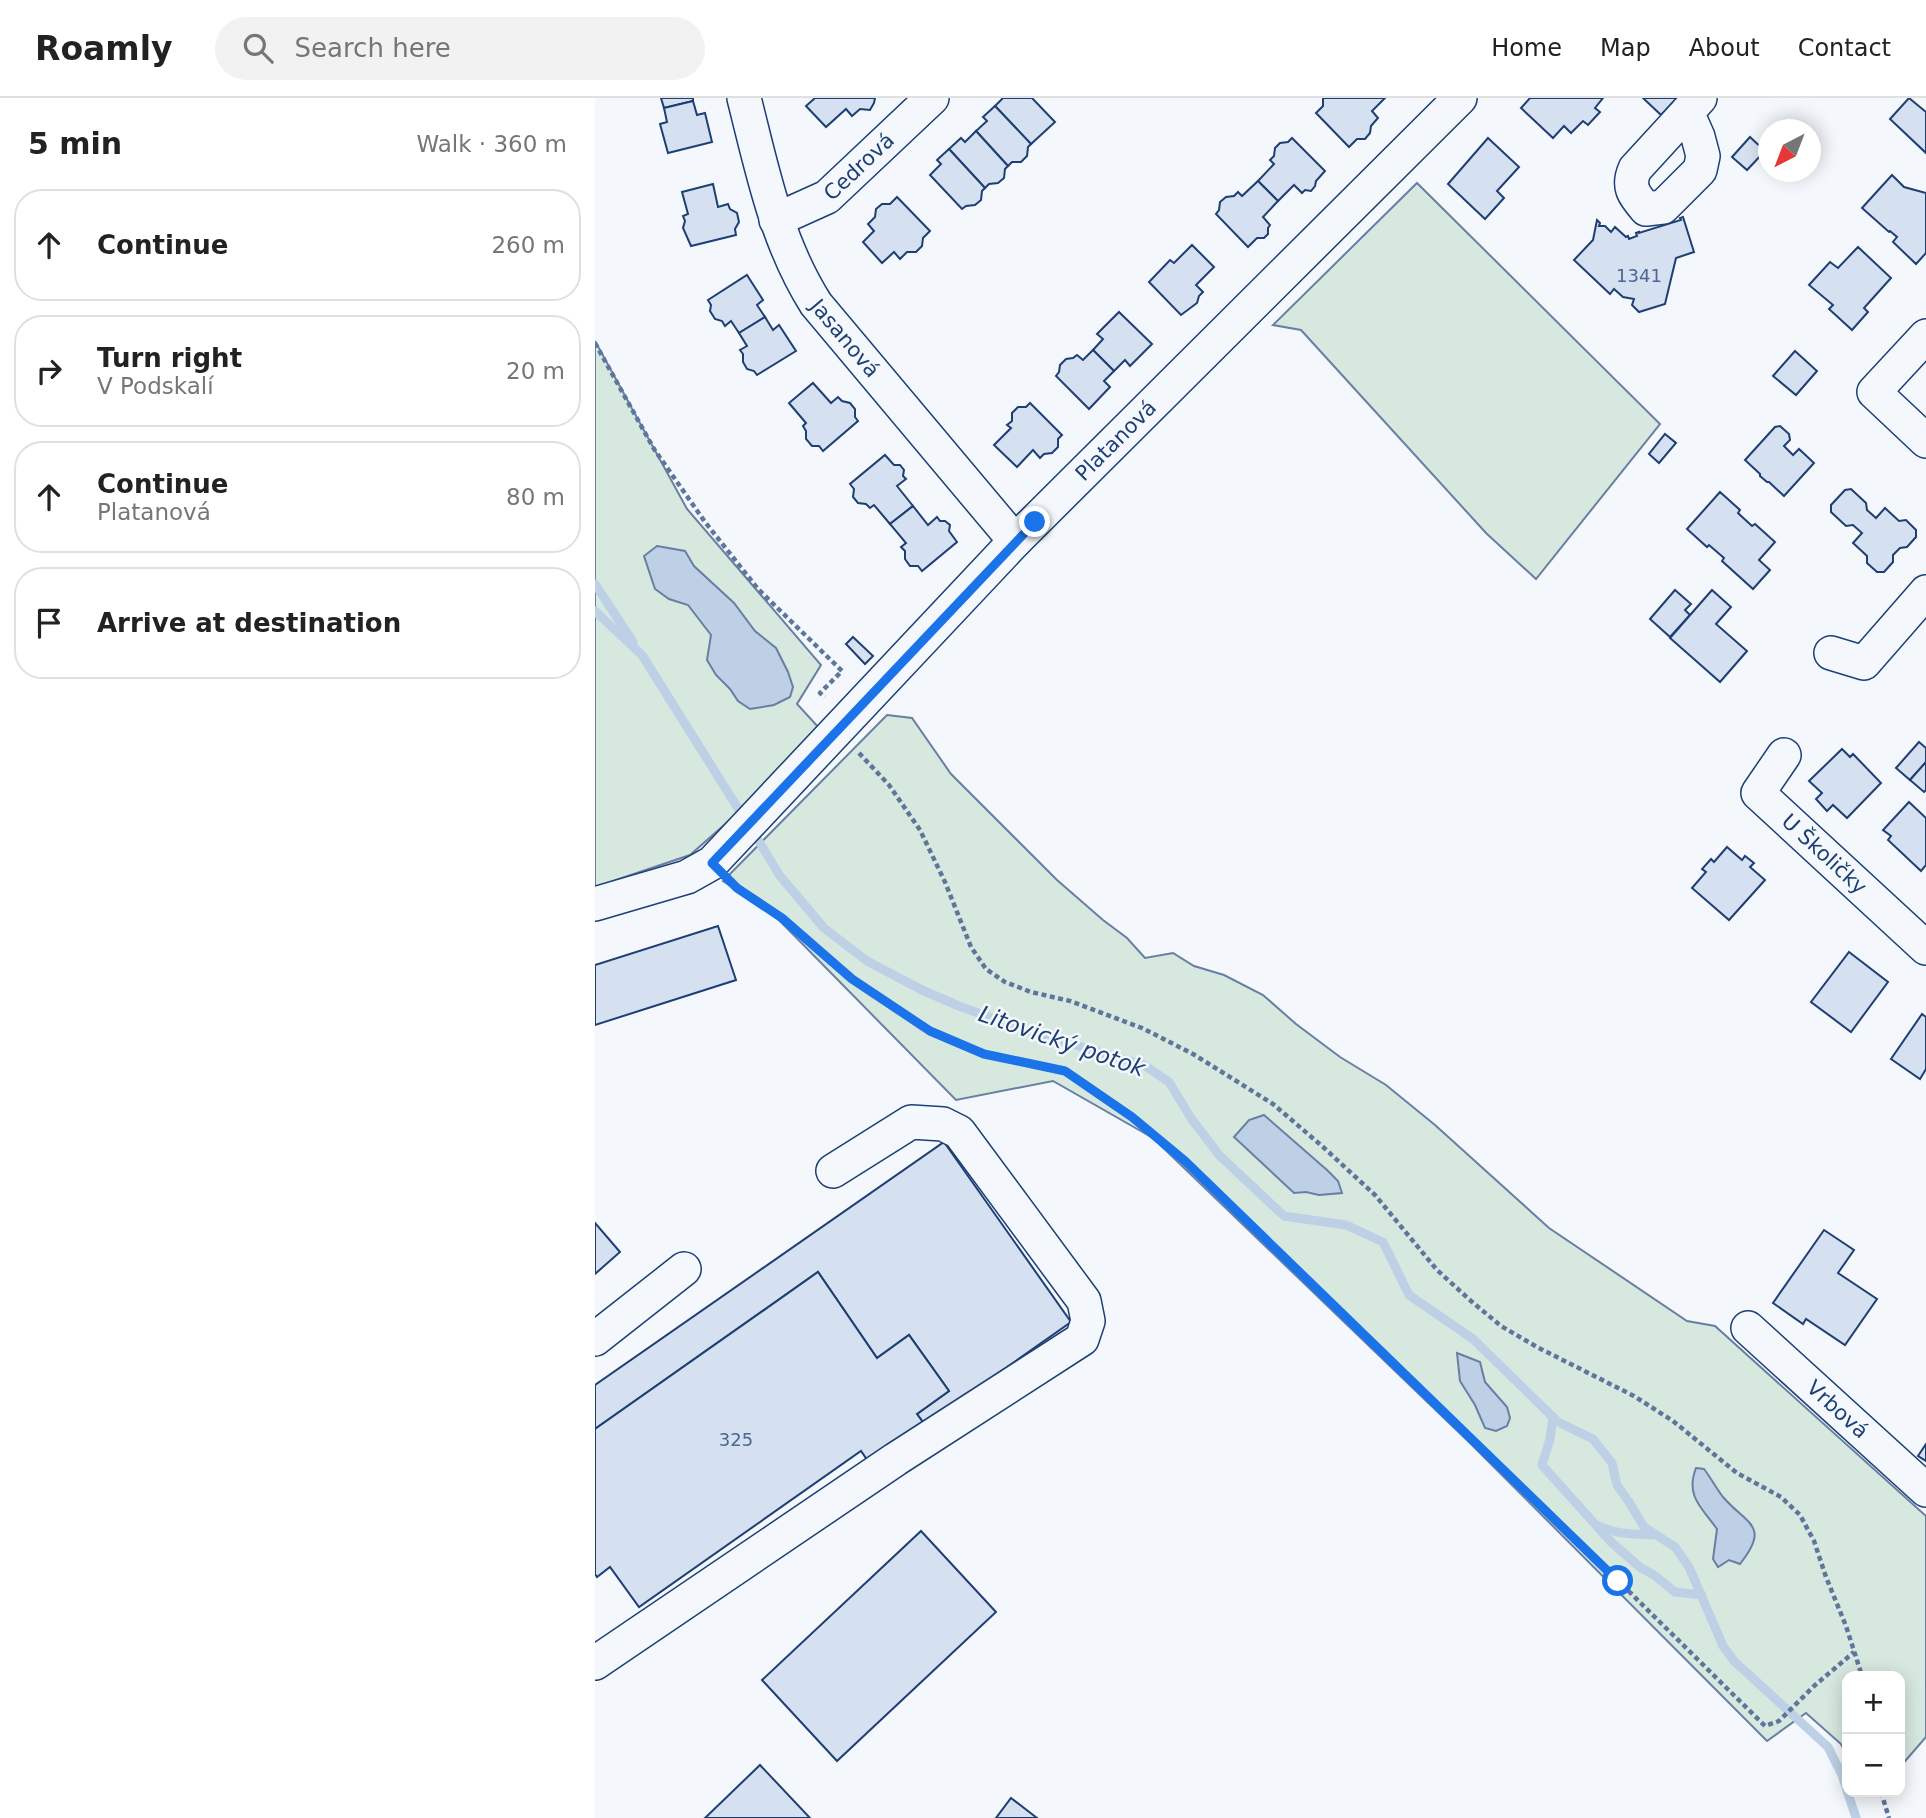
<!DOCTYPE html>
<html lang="en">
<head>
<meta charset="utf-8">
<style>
	:root { --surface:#fff; --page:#f2f2f2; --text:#222; --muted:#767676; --line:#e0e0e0 }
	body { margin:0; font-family:"DejaVu Sans",sans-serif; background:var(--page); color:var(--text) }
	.controls { position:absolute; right:21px; bottom:21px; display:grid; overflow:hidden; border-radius:14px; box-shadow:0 4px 18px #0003 }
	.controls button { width:63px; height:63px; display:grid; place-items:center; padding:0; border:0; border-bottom:2px solid var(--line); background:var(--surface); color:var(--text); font:35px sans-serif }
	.compass { position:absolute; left:1163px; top:21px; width:63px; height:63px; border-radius:50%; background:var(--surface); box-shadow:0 4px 18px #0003; rotate:222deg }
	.stop { position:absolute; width:21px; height:21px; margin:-16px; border:5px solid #1a73e8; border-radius:50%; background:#fff }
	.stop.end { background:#1a73e8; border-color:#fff; box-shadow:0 2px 7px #0008 }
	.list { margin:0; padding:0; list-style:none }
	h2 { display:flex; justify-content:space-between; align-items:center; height:91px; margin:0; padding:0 28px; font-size:30px }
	h2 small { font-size:23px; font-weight:400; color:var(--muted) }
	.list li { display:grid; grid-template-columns:46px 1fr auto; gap:21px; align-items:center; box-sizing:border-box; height:112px; margin:0 14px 14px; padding:0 14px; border:2px solid var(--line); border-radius:28px }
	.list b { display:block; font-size:26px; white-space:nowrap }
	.list p { margin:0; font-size:23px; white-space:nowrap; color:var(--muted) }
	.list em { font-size:23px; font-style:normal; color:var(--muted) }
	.icon { flex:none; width:38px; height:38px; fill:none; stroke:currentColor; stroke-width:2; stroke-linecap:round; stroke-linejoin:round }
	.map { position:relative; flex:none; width:1331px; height:1720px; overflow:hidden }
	header { display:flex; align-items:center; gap:42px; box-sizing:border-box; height:98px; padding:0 35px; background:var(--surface); border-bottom:2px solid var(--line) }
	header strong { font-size:33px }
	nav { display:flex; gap:38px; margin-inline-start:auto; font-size:24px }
	.search { width:490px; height:63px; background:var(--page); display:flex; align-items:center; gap:18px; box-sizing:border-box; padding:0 24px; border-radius:38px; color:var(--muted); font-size:26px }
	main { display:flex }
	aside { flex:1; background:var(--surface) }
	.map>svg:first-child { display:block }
</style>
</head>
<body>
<header>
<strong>Roamly</strong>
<div class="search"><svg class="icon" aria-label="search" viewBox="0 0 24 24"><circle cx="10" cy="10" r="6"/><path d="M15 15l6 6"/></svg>Search here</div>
<nav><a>Home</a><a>Map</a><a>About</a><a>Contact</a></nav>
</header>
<main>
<aside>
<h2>5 min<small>Walk · 360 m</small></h2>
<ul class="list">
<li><svg class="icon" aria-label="ahead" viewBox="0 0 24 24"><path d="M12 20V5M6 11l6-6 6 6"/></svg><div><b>Continue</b></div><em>260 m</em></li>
<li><svg class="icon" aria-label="right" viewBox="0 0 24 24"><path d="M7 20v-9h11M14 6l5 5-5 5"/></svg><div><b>Turn right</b><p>V Podskalí</p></div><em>20 m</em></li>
<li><svg class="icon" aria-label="ahead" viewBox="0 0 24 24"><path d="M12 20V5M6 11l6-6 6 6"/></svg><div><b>Continue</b><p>Platanová</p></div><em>80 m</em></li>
<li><svg class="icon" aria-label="arrive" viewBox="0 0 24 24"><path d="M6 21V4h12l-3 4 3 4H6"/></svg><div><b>Arrive at destination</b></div></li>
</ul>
</aside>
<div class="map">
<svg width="1331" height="1720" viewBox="0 0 1331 1720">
	<rect width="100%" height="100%" fill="#f4f7fb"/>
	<!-- green -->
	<g fill="#d7e8df" stroke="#687fa3" stroke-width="2">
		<polygon points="822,85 1065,326 941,481 891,435 706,232 678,227"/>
		<polygon points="0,243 92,411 226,567 202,606 225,631 161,699 95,757 0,789"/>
		<polygon points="292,617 317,620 356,676 462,782 508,822 532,840 550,860 578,855 599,868 629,877 668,897 701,926 745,959 791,987 840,1027 954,1130 1092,1223 1120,1228 1331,1418 1331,1639 1305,1669 1305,1578 1252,1578 1252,1658 1246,1646 1211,1615 1172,1643 876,1346 558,1040 458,983 361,1002 179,817 128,783"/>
	</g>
	<!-- water -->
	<g fill="#bed0e5" stroke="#687fa3" stroke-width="2">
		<polygon points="62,448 90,453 99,468 139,505 160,533 181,550 193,574 198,589 195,599 179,607 155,611 143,603 135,591 121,577 112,562 116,537 93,507 74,501 60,491 49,458"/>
		<polygon points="669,1017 732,1072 743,1083 747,1095 724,1097 711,1094 699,1095 639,1039 654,1022"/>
		<polygon points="862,1255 885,1264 890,1284 912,1309 915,1320 912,1328 901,1333 890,1330 880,1307 865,1283"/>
		<path d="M1101,1370L1109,1371C1116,1380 1121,1390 1128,1399C1152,1427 1176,1427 1145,1466L1134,1462L1123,1469L1118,1461L1122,1431C1107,1410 1090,1398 1101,1370Z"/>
	</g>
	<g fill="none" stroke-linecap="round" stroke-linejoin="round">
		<!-- stream -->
		<g stroke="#bed0e5" stroke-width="9">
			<polyline points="0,486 38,544"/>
			<polyline points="0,513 47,557 149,720"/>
			<polyline points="157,732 185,778 229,830 272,863 327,892 364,908 432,933 549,967 574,984 596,1020 624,1057 689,1118 751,1127 788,1144 814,1197 878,1241 963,1324 998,1341 1017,1365 1022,1387 1034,1404 1049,1429 1080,1449 1094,1469 1128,1548 1139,1563 1233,1649 1247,1677 1261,1720"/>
			<polyline points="958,1319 955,1341 947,1367 1016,1444 1046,1470 1059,1477 1080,1494 1107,1497"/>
			<path d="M1004,1428C1022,1437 1041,1436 1059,1437"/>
		</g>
	</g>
	<!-- building -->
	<g fill="#d5e0f0" stroke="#1d3f73" stroke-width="2">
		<polygon points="66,0 98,0 98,3 69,10"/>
		<polygon points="220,0 280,0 279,5 275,12 265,11 257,18 251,11 231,29 211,8"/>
		<polygon points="408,0 437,0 460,24 436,46 400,8"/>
		<polygon points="728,0 790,0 777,13 783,20 776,28 775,35 770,41 762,41 754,49 721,15 728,8"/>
		<polygon points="935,0 1008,0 1000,10 1005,14 993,27 988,23 976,35 969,28 958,40 926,10"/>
		<polygon points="1048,0 1080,0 1081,1 1066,17"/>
		<polygon points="1314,0 1331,14 1331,55 1295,21"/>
		<polygon points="98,3 102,17 110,15 117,44 73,55 65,26 72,24 69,10"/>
		<polygon points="400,8 436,46 433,49 432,58 426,64 417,64 413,68 381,33 392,23 388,19"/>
		<polygon points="381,33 413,68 410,71 409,80 403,85 394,86 390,90 354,51 366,40 370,44"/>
		<polygon points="1155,39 1170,53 1152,72 1137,59"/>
		<polygon points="697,40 730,73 721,83 720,88 716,93 710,92 707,95 699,87 683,103 663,83 679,66 675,62 679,58 680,50 685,45 693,44"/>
		<polygon points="893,40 924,69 902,93 909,100 890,121 853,86"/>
		<polygon points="354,51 390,90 387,93 386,102 380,107 371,108 367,111 335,77 346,66 342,62"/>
		<polygon points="1297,77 1309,89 1331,95 1331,155 1321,166 1298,144 1302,139 1295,133 1294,134 1267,110"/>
		<polygon points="663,83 683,103 668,119 675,127 673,130 673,136 669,140 662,140 653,149 621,116 624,112 625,104 631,99 639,98 643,94 647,98"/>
		<polygon points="118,86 123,109 133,106 135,111 142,115 144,124 140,131 141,137 96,148 88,130 90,123 88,118 93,116 87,94"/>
		<polygon points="302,99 335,133 328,140 327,148 321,154 312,154 305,161 299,154 287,165 268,144 279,133 273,126 280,119 281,111 287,106 295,106"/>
		<polygon points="1088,119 1099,154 1081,160 1070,206 1044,214 1037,207 1039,201 1028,199 1019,191 1015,196 979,162 998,142 1002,122 1005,125 1004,128 1010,128 1016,134 1020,129 1031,139 1033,138 1034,141 1042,138 1041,135 1044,134 1044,135 1086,122 1085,120"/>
		<polygon points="597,147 619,169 601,187 608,194 604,198 602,205 586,217 554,184 575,162 579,165"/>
		<polygon points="1263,149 1296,180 1269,210 1273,214 1257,232 1234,211 1238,207 1214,187 1235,164 1243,170"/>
		<polygon points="152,177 168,202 162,207 170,219 144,235 136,223 130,228 127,223 120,221 115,213 116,207 113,202"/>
		<polygon points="524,214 557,246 535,268 530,262 519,273 498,252 508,241 502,236"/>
		<polygon points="170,219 178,232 184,227 201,253 162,277 159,273 152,271 148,264 148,256 145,252 152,248 144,235"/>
		<polygon points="498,252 519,273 509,283 515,289 494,311 461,278 464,274 465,267 471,261 478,260 482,257 488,262"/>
		<polygon points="1200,253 1222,273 1201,297 1178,278"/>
		<polygon points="218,285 236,305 243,299 247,303 255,305 260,311 260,319 263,323 228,353 224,348 217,348 211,341 211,333 208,328 211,325 194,305"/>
		<polygon points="435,305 467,337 463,341 463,349 457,355 449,356 445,360 438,352 422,369 399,347 416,330 412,327 417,323 417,315 423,309 431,309"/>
		<polygon points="1185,328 1194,336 1195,342 1189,348 1198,357 1204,351 1219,365 1189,398 1174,384 1172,384 1165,378 1165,376 1150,362 1180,329"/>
		<polygon points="1070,336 1081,345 1064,365 1054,356"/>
		<polygon points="290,357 299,367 305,367 309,372 308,378 311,381 302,388 318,408 295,426 279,407 275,410 271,406 263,405 258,399 259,391 255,386"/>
		<polygon points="1256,391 1271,405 1272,412 1281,420 1290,410 1304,423 1311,422 1321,432 1321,439 1312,449 1305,450 1298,457 1298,464 1289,474 1282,474 1272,465 1272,458 1258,445 1267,435 1258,427 1251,428 1236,414 1236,407 1250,392"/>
		<polygon points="1125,394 1145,412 1143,415 1157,428 1160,426 1180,444 1164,462 1175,472 1158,491 1127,463 1129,460 1114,447 1112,449 1092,431"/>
		<polygon points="318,408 333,427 342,419 345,423 350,423 355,427 354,433 362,444 327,473 323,468 315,468 310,461 310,453 306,449 311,445 295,426"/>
		<polygon points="1080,492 1096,506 1090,512 1095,517 1075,539 1055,521"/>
		<polygon points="1117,492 1136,509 1121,526 1152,553 1125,584 1075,540"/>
		<polygon points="258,539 278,558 270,566 251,546"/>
		<polygon points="1324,644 1331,650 1331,664 1315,682 1301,670"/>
		<polygon points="1247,651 1255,659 1258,656 1286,685 1252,720 1238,707 1232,713 1221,701 1227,695 1214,683"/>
		<polygon points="1331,664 1331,692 1329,694 1315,682"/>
		<polygon points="1314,704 1331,720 1331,767 1326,773 1293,742 1296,738 1288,732"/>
		<polygon points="1132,749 1147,762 1150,758 1159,765 1155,769 1170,782 1134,822 1097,790 1111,774 1107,771 1116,761 1119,764"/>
		<polygon points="123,828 141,882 0,927 0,867"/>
		<polygon points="1254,854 1293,884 1256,934 1216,904"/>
		<polygon points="1327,916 1331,919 1331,971 1325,981 1296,961"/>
		<polygon points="349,1044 476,1224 330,1327 322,1316 354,1293 314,1237 282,1260 223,1174 0,1331 0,1287"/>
		<polygon points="0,1125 25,1154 0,1176"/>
		<polygon points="1229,1132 1259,1152 1243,1175 1282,1201 1250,1247 1211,1221 1208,1226 1178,1205"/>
		<polygon points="223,1174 282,1260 314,1237 354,1293 322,1316 330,1327 275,1366 266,1353 44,1509 15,1469 2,1479 0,1476 0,1331"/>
		<polygon points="1331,1346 1331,1363 1323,1358"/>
		<polygon points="326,1433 401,1514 242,1663 167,1582"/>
		<polygon points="165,1667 215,1720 110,1720"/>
		<polygon points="416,1700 442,1720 401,1720"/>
	</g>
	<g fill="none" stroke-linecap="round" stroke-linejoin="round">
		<!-- minor casing -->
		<g stroke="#1d3f73" stroke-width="36">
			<g id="minor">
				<path id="s1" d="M149,0C167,71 181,143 221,206L420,443"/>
				<path d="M1092,14L1103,39L1108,58L1105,72L1068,109L1051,111C1039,97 1032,89 1040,71L1105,0"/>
				<path id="s2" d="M181,122L232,99L337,0"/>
				<polyline points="1331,238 1279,294 1331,343"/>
				<polyline points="1236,555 1269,565 1331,494"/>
				<path id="s3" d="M1189,657L1163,695L1331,850"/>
				<path id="s4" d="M0,806L92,779L117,765L420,443L865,0"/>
				<path id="s5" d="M1153,1230L1331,1392"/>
				<polyline points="0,1241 89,1171"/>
				<polyline points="0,1565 301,1361 487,1241 493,1223 489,1203 364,1034 348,1026 316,1024 238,1073"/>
			</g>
		</g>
		<!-- path -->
		<g stroke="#5e769c" stroke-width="4.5" stroke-dasharray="5 3.5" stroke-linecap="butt">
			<polyline points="0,245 59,351 110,424 163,491 247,573 225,595 230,599"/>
			<polyline points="264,655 294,687 325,732 350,784 376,849 391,871 410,884 436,894 475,903 547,930 598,956 678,1006 727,1048 780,1097 842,1172 876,1203 906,1228 942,1249 1039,1298 1078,1323 1142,1375 1186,1399 1205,1417 1219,1443 1231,1479 1251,1528 1267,1578"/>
			<polyline points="138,785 187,820 257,881 335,933 389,956 470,973 537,1019 590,1063 986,1446 1170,1628 1184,1623 1219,1588 1259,1554"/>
			<polyline points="1286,1694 1294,1720"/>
		</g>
		<!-- minor -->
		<use href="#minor" stroke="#f4f7fb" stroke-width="33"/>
	</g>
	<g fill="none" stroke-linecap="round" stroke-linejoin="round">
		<!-- route -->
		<polyline stroke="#1a73e8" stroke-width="9" points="440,424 117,765 142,790 187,820 257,881 335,933 389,956 470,973 537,1019 590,1063 1023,1483"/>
	</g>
	<g text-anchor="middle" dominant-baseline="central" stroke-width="5" stroke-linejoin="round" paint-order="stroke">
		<!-- number labels -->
		<g font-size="18" fill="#4b6792">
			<text x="1044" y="177">1341</text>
			<text x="141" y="1341">325</text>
		</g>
		<!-- street labels -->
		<g font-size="21" fill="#1d3f73" stroke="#f4f7fb">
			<text stroke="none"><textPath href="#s2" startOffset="100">Cedrová</textPath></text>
			<text stroke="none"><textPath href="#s1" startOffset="264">Jasanová</textPath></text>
			<text stroke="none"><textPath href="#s4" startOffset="709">Platanová</textPath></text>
			<text stroke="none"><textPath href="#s3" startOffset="136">U Školičky</textPath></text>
			<text stroke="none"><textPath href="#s5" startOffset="121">Vrbová</textPath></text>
		</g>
		<!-- water labels -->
		<g font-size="23" font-style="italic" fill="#1d3f73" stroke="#f4f7fb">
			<text transform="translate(467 943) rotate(19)">Litovický potok</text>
		</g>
	</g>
</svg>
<div class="controls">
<button>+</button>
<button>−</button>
</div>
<svg class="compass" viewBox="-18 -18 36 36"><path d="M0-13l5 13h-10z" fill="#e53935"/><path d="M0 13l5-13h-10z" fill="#767676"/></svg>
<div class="stop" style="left:1023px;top:1483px"></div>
<div class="stop end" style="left:440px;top:424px"></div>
</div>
</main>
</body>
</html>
